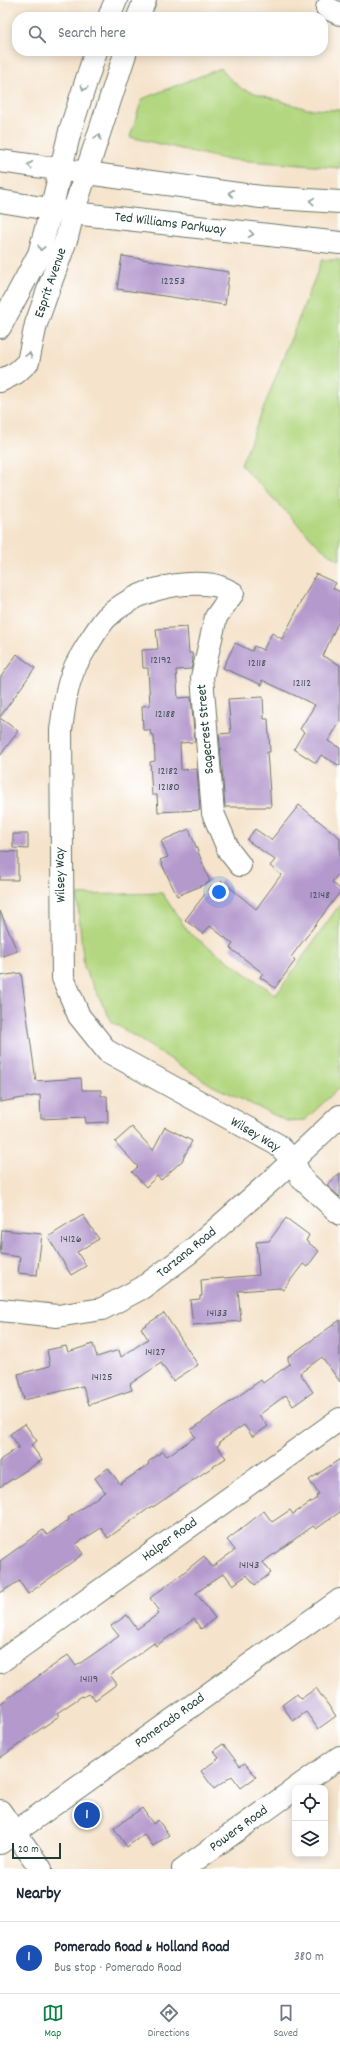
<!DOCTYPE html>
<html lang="en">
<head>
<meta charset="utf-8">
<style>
	:root { --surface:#fff; --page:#f2f2f3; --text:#1f2937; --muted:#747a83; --line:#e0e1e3; --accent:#0b8043 }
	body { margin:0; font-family:Dekko,sans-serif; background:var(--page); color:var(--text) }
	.controls { position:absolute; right:12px; bottom:12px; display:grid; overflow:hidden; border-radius:8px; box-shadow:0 2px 10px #0003 }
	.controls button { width:36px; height:36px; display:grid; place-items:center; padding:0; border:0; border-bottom:1px solid var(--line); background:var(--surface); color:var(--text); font:20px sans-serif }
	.scale { position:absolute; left:12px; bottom:10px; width:49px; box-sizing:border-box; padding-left:4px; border:2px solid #1f3d34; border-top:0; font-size:11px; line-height:14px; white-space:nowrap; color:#1f3d34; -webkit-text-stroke:3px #fff; paint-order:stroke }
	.you { position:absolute; left:219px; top:892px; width:14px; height:14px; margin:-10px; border:3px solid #fff; border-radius:50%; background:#1a73e8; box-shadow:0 0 0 6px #1a73e833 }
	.badge { display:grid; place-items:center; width:26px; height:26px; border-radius:50%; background:var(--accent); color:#fff; font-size:13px; font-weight:700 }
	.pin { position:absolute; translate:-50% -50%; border:2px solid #fff; box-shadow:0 1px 4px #0006 }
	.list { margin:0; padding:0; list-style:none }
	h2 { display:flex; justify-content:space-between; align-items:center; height:52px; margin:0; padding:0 16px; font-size:17px }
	h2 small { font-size:13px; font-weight:400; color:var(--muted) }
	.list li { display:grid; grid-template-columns:26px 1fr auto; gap:12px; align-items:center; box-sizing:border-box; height:72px; padding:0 16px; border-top:1px solid var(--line) }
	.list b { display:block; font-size:15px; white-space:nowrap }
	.list p { margin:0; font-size:13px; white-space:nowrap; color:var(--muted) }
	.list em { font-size:13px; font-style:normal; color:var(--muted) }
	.icon { flex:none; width:22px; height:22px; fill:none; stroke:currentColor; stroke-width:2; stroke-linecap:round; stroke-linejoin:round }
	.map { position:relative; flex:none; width:340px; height:1869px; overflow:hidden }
	.search { position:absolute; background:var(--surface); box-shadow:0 2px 10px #0003; left:12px; right:12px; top:12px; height:44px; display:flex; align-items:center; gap:10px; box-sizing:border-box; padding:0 14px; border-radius:16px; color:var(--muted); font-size:15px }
	.sheet { height:124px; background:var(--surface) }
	nav { display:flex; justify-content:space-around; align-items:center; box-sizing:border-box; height:56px; border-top:1px solid var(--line); background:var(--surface); font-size:11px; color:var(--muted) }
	nav a { display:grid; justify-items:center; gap:2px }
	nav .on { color:var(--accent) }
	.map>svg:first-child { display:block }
</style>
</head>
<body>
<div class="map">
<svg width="340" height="1869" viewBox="0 0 340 1869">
	<rect width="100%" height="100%" fill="#fff"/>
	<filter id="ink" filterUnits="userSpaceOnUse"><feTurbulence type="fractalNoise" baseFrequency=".025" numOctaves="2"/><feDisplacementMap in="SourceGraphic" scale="8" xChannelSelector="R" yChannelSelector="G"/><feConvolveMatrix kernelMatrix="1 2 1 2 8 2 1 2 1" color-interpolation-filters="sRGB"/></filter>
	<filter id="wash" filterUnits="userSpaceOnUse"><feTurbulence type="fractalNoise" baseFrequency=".012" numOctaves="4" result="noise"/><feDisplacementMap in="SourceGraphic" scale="16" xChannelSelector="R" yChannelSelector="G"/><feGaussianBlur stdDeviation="0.9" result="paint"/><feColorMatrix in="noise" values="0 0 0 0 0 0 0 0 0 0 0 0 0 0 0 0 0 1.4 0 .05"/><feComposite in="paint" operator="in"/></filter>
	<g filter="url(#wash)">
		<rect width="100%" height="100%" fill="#f5e3cb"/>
		<!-- green -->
		<g fill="#b3d780" stroke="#698a5a">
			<polygon points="221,68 227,76 242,89 307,109 340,110 340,168 224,159 130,137 142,99"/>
			<polygon points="322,260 340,260 340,561 321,548 241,465"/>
			<polygon points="162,893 189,933 276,995 340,904 340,1087 305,1120 287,1121 213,1086 112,1022 84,968 77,895"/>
		</g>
		<g id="blocks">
			<!-- building -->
			<g fill="#b499cd">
				<polygon points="122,256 229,272 225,305 117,289"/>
				<polygon points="316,574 336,583 333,588 340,592 340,618 323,656 340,665 340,722 328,741 340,748 340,766 321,755 316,763 294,749 304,732 300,729 315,705 262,680 262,685 223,668 235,643 252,651 254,646 263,650 272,633 282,639"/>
				<polygon points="187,627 189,653 192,653 193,660 191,669 176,670 178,698 191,697 195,742 180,743 181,770 197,769 200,810 158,812 157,795 152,795 150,762 155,761 154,735 151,735 150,730 143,730 142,706 150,705 148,668 143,668 142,650 158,649 156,629"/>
				<polygon points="17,654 35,668 0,717 0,678"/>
				<polygon points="263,697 264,719 268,719 270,752 267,752 271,807 225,807 219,734 231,733 228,699"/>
				<polygon points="0,718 18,731 0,756"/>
				<polygon points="299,805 340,838 340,872 332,882 340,889 340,892 291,957 295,961 275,988 260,977 263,973 230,948 233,944 210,926 203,934 185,920 212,885 214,891 222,881 256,909 281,875 270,866 275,860 247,840 255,829 271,840"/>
				<polygon points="189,829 210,882 177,896 160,860 168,857 161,841"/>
				<polygon points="13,834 28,834 28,849 13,848"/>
				<polygon points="0,851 18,852 18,880 0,880"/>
				<polygon points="0,911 17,951 0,957"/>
				<polygon points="21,973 36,1081 81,1078 82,1090 101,1090 101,1096 107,1096 108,1122 86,1123 85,1117 41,1119 40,1095 0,1102 0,976"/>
				<polygon points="132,1127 153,1150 165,1127 192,1141 182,1161 161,1180 157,1176 146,1187 132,1172 138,1167 115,1142"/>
				<polygon points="340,1173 340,1197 327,1185"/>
				<polygon points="83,1215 99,1239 77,1252 86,1266 71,1275 48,1237"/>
				<polygon points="286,1218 309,1235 306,1241 319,1251 307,1267 303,1264 283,1290 280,1288 238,1291 241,1321 193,1325 190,1300 200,1299 200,1296 202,1296 201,1280 259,1275 256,1242 269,1241"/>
				<polygon points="2,1230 42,1234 37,1275 18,1273 20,1257 0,1254"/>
				<polygon points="164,1313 198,1365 173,1381 161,1363 130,1384 132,1390 89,1405 83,1386 24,1400 18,1374 50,1366 47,1350 66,1346 68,1352 93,1344 97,1357 119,1350 121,1357 148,1339 141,1328"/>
				<polygon points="340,1320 340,1382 322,1357 300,1373 313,1392 293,1406 286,1395 259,1415 268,1426 254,1436 252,1436 244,1425 219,1442 220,1444 217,1446 226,1458 153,1507 152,1506 108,1538 101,1528 76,1544 83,1554 28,1594 19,1581 0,1593 0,1561 43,1530 47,1535 69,1520 68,1518 105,1492 95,1478 108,1468 120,1484 149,1464 148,1462 163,1451 167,1456 195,1437 191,1430 261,1380 263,1383 290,1364 288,1360 288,1357"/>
				<polygon points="25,1424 37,1441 31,1445 42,1460 0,1487 0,1460 19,1447 10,1434"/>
				<polygon points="340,1459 340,1512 316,1529 313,1526 263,1562 271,1573 255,1585 247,1575 233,1585 224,1573 196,1593 215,1618 201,1629 194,1619 156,1646 154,1643 110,1675 117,1684 95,1700 92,1695 90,1696 88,1694 83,1697 82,1696 57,1713 59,1716 0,1758 0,1704 68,1655 76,1666 95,1653 119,1636 111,1626 127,1615 137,1629 158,1614 156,1612 159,1610 150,1598 178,1577 204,1556 212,1567 235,1550 227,1540 264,1511 272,1522 290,1510 293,1514 317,1498 316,1496 319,1494 309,1480"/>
				<polygon points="316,1688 336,1716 318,1729 306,1712 293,1721 282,1705 297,1694 301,1699"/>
				<polygon points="223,1744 240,1766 245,1763 256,1777 241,1788 232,1776 214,1789 201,1771 219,1758 213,1751"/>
				<polygon points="142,1808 153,1824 158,1820 169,1835 153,1846 144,1834 127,1847 114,1828"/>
			</g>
		</g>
	</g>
	<g filter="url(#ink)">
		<use href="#blocks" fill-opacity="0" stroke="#6a7769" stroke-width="1"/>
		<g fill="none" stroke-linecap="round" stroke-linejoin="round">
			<!-- minor casing -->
			<g stroke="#6a7769" stroke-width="24">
				<g id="minor">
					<polyline points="327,8 340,14"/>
					<polyline points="0,327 39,254 51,210"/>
					<polyline points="0,381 16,373 28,362 36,324 67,237 73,213"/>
					<path d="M240,865L229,851L213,813L202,677L216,617L233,593C227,590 220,586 214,585C176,580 134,591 106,618C98,627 81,655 75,667C66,686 64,709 61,730L63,978L79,1016L107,1051L278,1145L293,1160L302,1179L340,1214"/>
					<polyline points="0,1310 57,1316 102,1309 142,1288 189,1253 273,1179 340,1116"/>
					<polyline points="0,1662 340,1419"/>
					<polyline points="296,1788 340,1757"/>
					<polyline points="0,1811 41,1869"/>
					<polyline points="183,1869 295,1789"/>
				</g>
			</g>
			<!-- major casing -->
			<g stroke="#6a7769" stroke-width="24">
				<g id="major">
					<polyline points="109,17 116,0"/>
					<polyline points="138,17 145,0"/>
					<polyline points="0,161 261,197 340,202"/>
					<polyline points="0,201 73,213 340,243"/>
					<polyline points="51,210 70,131 96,51"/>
					<polyline points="73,213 126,51"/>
					<polyline points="0,1843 340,1600"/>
				</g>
			</g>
			<!-- minor -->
			<use href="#minor" stroke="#fff" stroke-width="22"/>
			<!-- major -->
			<use href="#major" stroke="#fff" stroke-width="22"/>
		</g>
		<!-- one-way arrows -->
		<defs><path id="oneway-chevron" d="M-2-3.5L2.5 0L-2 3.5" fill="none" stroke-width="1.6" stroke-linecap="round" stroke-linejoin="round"/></defs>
		<g stroke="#8f9e9a">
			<use href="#oneway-chevron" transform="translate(84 88) rotate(108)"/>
			<use href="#oneway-chevron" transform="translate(98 137) rotate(-72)"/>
			<use href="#oneway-chevron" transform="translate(30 165) rotate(-172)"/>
			<use href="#oneway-chevron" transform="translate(231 193) rotate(-172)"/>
			<use href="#oneway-chevron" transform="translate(312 201) rotate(-175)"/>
			<use href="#oneway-chevron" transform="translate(251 234) rotate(7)"/>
			<use href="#oneway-chevron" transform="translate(41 248) rotate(104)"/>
			<use href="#oneway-chevron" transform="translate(29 355) rotate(-77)"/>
		</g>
	</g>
	<g text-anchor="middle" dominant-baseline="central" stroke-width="3" stroke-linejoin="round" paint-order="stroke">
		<!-- number labels -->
		<g font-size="12" fill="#44545a">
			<text x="173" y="281">12253</text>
			<text x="161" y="660">12192</text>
			<text x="257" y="663">12118</text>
			<text x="302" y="683">12112</text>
			<text x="165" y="714">12188</text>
			<text x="168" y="771">12182</text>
			<text x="169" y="787">12180</text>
			<text x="320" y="895">12148</text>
			<text x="71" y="1239">14126</text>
			<text x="217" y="1313">14133</text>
			<text x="155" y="1352">14127</text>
			<text x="102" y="1377">14125</text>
			<text x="249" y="1565">14143</text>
			<text x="89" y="1679">14119</text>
		</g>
		<!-- street labels -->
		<g font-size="14" fill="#1f3d34" stroke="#fff">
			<text transform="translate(170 224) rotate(7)">Ted Williams Parkway</text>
			<text transform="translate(51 283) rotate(-71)">Esprit Avenue</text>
			<text transform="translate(206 729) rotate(-95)">Sagecrest Street</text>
			<text transform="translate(61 875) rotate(-91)">Wilsey Way</text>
			<text transform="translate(255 1135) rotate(31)">Wilsey Way</text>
			<text transform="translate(187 1253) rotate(-39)">Tarzana Road</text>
			<text transform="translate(170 1540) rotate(-36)">Halper Road</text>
			<text transform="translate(170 1721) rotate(-36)">Pomerado Road</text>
			<text transform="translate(239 1829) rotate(-36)">Powers Road</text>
		</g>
	</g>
</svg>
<div class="controls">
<button><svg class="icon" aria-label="locate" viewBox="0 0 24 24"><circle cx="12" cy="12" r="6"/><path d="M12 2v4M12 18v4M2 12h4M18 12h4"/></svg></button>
<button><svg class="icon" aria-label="layers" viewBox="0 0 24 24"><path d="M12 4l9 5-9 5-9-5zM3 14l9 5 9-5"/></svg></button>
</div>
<div class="scale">20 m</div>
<div class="you"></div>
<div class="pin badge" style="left:87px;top:1815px;background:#1a4fb4">1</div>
<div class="search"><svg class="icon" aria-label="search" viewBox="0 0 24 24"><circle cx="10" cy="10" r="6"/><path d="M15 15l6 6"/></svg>Search here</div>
</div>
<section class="sheet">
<h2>Nearby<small></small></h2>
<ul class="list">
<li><span class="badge" style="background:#1a4fb4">1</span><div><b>Pomerado Road &amp; Holland Road</b><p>Bus stop · Pomerado Road</p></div><em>380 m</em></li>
</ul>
</section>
<nav>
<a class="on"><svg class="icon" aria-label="map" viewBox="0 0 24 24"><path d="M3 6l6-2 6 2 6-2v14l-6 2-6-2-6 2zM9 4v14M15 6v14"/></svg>Map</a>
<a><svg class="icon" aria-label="directions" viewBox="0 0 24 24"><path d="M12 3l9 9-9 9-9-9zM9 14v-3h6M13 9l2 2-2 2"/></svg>Directions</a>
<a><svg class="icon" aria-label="saved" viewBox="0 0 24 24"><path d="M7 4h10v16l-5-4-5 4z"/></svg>Saved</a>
</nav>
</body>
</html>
